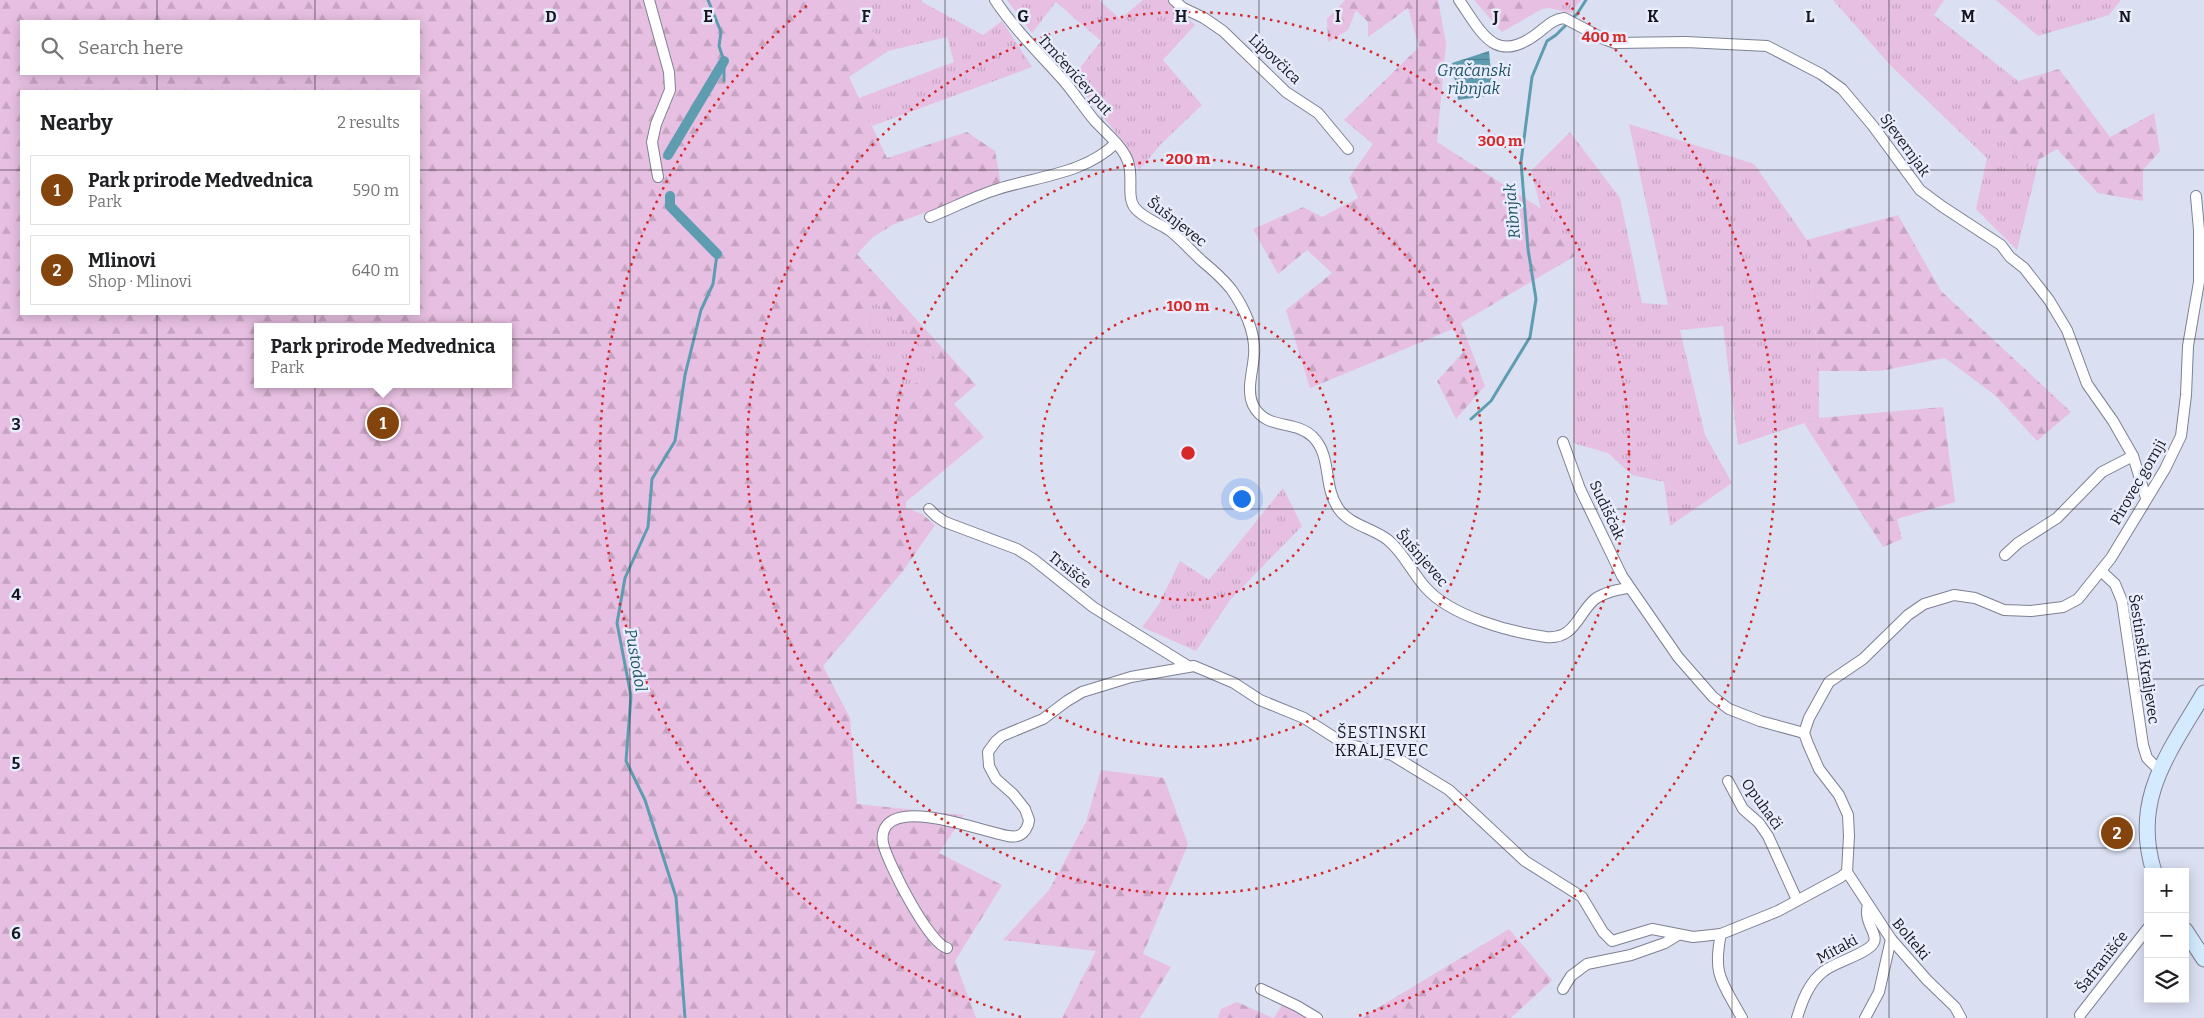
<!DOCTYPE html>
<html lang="en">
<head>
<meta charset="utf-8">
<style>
	:root { --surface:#fff; --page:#f6f6f6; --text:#202124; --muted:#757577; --line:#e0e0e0; --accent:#84440d }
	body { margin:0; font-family:Bitter,serif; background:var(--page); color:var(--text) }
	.controls { position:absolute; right:15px; bottom:15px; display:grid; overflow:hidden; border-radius:0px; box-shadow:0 2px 12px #0003 }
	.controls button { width:45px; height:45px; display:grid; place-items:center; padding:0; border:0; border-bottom:1px solid var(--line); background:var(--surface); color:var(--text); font:25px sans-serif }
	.you { position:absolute; left:1241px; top:498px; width:18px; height:18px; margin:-12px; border:4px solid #fff; border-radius:50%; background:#1a73e8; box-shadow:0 0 0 8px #1a73e833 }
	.badge { display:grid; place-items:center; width:32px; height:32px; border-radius:50%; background:var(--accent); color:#fff; font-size:16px; font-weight:700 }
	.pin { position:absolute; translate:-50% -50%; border:2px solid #fff; box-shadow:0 1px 5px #0006 }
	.popup { position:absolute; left:254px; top:323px; width:258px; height:65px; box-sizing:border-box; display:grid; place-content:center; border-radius:0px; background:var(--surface); filter:drop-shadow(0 1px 4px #0005); font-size:16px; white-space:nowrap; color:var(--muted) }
	.popup b { font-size:19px; color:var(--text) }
	.popup::after { content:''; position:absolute; left:50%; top:100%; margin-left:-10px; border:10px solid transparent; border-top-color:var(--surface) }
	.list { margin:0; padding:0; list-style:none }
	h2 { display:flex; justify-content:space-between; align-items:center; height:65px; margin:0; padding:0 20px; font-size:21px }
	h2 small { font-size:16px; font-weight:400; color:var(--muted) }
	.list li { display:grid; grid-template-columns:32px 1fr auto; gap:15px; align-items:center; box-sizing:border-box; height:70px; margin:0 10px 10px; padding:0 10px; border:1px solid var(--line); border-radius:0px }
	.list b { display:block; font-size:19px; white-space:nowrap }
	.list p { margin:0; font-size:16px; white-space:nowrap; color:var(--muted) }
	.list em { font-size:16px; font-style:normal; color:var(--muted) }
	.icon { flex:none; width:28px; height:28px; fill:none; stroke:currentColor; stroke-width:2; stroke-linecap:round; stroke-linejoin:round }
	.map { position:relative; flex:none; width:2204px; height:1018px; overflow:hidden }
	.search { position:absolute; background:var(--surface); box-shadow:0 2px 12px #0003; left:20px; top:20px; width:400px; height:55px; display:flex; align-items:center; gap:12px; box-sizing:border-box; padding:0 18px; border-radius:0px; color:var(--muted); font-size:19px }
	.panel { position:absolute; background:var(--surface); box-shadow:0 2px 12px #0003; left:20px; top:90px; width:400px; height:225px; border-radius:0px }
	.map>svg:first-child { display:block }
</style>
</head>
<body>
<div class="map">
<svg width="2204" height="1018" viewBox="0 0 2204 1018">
	<defs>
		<pattern id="grass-tufts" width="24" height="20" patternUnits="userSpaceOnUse" patternTransform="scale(1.25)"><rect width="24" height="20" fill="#e7bfe2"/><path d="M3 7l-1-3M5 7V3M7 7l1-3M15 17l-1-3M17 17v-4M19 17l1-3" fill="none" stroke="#c5a3c1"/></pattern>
		<pattern id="forest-firs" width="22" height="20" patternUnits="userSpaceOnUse" patternTransform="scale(1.25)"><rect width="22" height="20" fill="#e7bfe2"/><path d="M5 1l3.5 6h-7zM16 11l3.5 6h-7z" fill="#c5a3c1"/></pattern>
		<pattern id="water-rules" width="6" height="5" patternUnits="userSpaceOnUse" patternTransform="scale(1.25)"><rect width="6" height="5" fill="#5e9db0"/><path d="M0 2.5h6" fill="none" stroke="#4d7f8f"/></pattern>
	</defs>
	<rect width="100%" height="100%" fill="#dadff2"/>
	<!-- grass -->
	<g fill="url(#grass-tufts)">
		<polygon points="848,0 922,0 922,2 983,35 1002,21 1032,67 872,126 859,98 954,62 947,37 888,51"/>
		<polygon points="1007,0 1099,0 1120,19 1143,0 1168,0 1195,25 1163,60 1202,105 1161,144 1139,170 1121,139 1072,78 1101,41 1056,2 1032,33"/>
		<polygon points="1537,0 1581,0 1570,13 1550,8 1542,9"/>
		<polygon points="1833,0 1944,0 1934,15 2018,81 1974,103 2026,167 2039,160 2017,250 1976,209 1987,158 1891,66"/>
		<polygon points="1996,0 2121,0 2109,15 2038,36"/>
		<polygon points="1629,124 1754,164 1807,240 1819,371 1819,418 1738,445 1723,326 1680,330 1705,435 1732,483 1670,526 1664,482 1632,475 1608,453 1573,443 1575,256 1541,209 1531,171 1570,132 1620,198 1642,303 1668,305"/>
		<polygon points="876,302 940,362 929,378 895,391 870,355 865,311"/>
		<polygon points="1283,488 1302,526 1230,600 1196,651 1142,627 1159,604 1180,561 1209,580"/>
	</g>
	<!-- forest -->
	<g fill="url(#forest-firs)" fill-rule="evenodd">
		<path d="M0,0H848L888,51L849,77L887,158L967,132L995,151L1001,185L894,224L873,237L857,254L976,385L954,404L984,437L906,502V508L922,514L935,525L903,571L823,666L850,718L857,804L964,815L939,853L1002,885L955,961L976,1018H0ZM21,21H419V74H21ZM21,91H419V314H21ZM876,302L939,362L929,378L895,391L870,355L865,311ZM258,327H508V384H258Z"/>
		<polygon points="1345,0 1438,0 1446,43 1437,142 1548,213 1575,256 1461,323 1485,386 1456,419 1437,381 1465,350 1453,329 1310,388 1286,310 1332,273 1307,250 1278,274 1253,229 1303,207 1322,217 1358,198 1349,178 1373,144 1344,120 1419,47 1408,8 1368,37 1368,22 1356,10 1348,30 1328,42 1327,19"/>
		<polygon points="1474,0 1537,0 1542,9 1502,32"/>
		<polygon points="2059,69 2110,137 2154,113 2160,151 2143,170 2143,201 2098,193 2057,149 2026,167 1974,103 2018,81"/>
		<polygon points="1898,215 1941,291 2071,412 2037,441 1996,396 1945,358 1880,371 1819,371 1807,240"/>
		<polygon points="1943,407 1955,502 1897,519 1902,539 1883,547 1804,423 1819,418"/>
		<polygon points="1101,770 1164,778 1188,844 1143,954 1171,967 1140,1018 1062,1018 1096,951 1003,940 1049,890 1086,822"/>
		<polygon points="1509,929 1552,980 1511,1018 1361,1018"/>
		<polygon points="1237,1002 1273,1018 1218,1018 1221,1009"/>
		<polygon points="1284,1002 1312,1018 1274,1018"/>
	</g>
	<!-- water -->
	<polygon fill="url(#water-rules)" points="1489,51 1493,95 1458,100 1452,63"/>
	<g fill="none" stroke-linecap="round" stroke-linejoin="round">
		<!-- stream -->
		<g stroke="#5e9db0" stroke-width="3">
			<polyline points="708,0 721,32 719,46 724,61 724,81"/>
			<polyline points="1471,419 1491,401 1530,337 1536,299 1528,249 1521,162 1532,77 1547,41 1556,35 1577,14 1586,0"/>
			<polyline points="685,1018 676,897 645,800 626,761 631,696 617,623 625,578 648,527 652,479 675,441 685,375 701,310 713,284 717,254"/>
		</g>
		<!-- canal -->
		<g stroke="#5e9db0" stroke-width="10">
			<polyline points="668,155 724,61"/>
			<polyline points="670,196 670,206 717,254"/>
		</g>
		<!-- street casing -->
		<g stroke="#7d8193" stroke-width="12">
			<g id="street">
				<polyline points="649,0 669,72 670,90 656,124 652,142 658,177"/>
				<path d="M995,0C1015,30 1040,54 1064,81C1075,94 1084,108 1095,121C1105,132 1118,142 1125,155C1136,173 1125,196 1135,208C1143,218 1158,223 1169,230C1181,239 1191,251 1202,261C1213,270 1223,279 1231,289C1244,307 1256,333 1254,355C1253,371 1246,390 1253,405C1266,431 1295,419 1313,437C1332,456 1323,486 1338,508C1349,525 1373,528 1388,540C1404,553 1412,573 1426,588C1451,616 1509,632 1546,637C1575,640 1578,613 1595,599C1605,592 1617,590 1628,588"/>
				<polyline points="1174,0 1183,8 1204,18 1223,31 1286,92 1318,113 1348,149"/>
				<path d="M1459,0C1482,33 1495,66 1538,33C1546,27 1553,19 1564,18L1604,39L1615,43L1686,42L1767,46L1821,74L1842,89L1873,126L1920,190L1943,207L2001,245L2010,257L2024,268L2049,300L2067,330L2087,384L2113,421L2133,456L2146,498"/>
				<path d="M930,217C953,208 975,196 998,189C1039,176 1084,174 1116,143"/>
				<polyline points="1563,442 1580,489 1622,576 1678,657 1713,697 1729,709 1760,721 1804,733"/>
				<polyline points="929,509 936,516 945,522 1017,549 1033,559 1093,607 1188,666"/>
				<polyline points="2005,555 2018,543 2057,518 2102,472 2133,456"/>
				<polyline points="2101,571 2115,584 2122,601 2143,745 2147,758 2159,770"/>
				<polyline points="1728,781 1743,809 1759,823 1768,836 1797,900"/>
				<polyline points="1847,872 1891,939 1927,980 1955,1007 1961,1018"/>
				<path d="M1721,934C1712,976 1723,983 1742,1018"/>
				<path d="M947,948C929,944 887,862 883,843C882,837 883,830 887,825C907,802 981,831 1008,836C1018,838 1024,835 1028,825L1029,820L1025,809L1013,794L996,779L989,766L988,752L996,741L1002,736L1043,719L1067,701L1082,692L1131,677L1194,666L1234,683L1260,700L1304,718L1343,743L1392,755L1449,790L1525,861L1582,897L1603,932L1612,941L1652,929L1693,937L1721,934L1778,911L1841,877L1847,872L1849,836L1848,815L1839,795L1819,769L1808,744L1804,733L1809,718L1829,682L1863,659L1908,615L1924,604L1954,595L1975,598L2004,610L2031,611L2063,607L2078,599L2111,558L2165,469L2181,436L2186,395L2188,346L2199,282V230L2196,196"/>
				<polyline points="1261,989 1297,1006 1317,1018"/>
				<polyline points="1563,989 1571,976 1587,964 1631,955 1665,943 1678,935"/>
				<polyline points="2080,1015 2148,928"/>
				<path d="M1797,1018C1802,1001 1809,982 1824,971C1835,962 1870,953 1874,942C1878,933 1863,922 1868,905"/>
				<polyline points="1865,1018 1879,992 1891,939"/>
			</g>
		</g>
		<!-- secondary casing -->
		<g stroke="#7d8193" stroke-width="17">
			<g id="secondary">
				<path d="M2154,872C2131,799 2169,753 2204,693"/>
				<polyline points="2185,930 2204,959"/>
			</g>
		</g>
		<!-- street -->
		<use href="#street" stroke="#fff" stroke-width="10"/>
		<!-- secondary -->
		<use href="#secondary" stroke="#d4eafe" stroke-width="15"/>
	</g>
	<!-- grid -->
	<path fill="none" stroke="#16171e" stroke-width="1" stroke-opacity="0.55" d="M157,0V21M315,0V21M472,0V1018M630,0V1018M787,0V1018M945,0V1018M1102,0V1018M1259,0V1018M1417,0V1018M1574,0V1018M1732,0V1018M1889,0V1018M2047,0V1018M157,74V91M315,74V91M0,170H21M419,170H2204M157,314V1018M315,314V1018M0,339H2204M0,509H2204M0,679H2204M0,848H2204"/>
	<!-- distance rings -->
	<g fill="none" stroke="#d62828" stroke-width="2.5" stroke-dasharray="2.5 5">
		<circle cx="1188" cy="453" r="147"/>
		<circle cx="1188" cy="453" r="294"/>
		<circle cx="1188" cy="453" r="441"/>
		<path d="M1021 1017A588 588 0 0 1 810 3M1566 3A588 588 0 0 1 1355 1017"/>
	</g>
	<g text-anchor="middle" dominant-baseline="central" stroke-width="5" stroke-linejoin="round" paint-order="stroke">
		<!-- street labels -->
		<g font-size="15" fill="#16171e" stroke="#e8ecfc">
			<text transform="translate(1275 59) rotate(43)">Lipovčica</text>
			<text transform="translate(1075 75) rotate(48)">Trnčevićev put</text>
			<text transform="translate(1905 145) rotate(54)">Sjevernjak</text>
			<text transform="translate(1177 222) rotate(38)">Šušnjevec</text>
			<text transform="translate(2138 482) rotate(-60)">Pirovec gornji</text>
			<text transform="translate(1607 510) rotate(65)">Sudiščak</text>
			<text transform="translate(1422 558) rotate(49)">Šušnjevec</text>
			<text transform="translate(1070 570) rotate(38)">Trsišče</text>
			<text transform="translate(2144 659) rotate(81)">Šestinski Kraljevec</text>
			<text transform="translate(1762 804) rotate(54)">Opuhači</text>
			<text transform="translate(1911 939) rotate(50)">Bolteki</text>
			<text transform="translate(1837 949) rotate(-28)">Mitaki</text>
			<text transform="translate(2102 962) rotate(-52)">Šafranišće</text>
		</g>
		<!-- water labels -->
		<g font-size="16" font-style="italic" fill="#215664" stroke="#e8ecfc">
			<text x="1474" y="70">Gračanski<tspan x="1474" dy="18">ribnjak</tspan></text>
			<text transform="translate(1512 211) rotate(-95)">Ribnjak</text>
			<text transform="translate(636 660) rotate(80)">Pustodol</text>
		</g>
		<!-- neighbourhood labels -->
		<g font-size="16" letter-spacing="1" fill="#16171e" stroke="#e8ecfc">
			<text x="1382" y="732">ŠESTINSKI<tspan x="1382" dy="18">KRALJEVEC</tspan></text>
		</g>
	</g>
	<g font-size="16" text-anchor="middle" font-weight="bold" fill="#16171e" stroke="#e8ecfc" stroke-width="5" stroke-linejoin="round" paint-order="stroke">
		<text x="551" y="22">D</text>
		<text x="708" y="22">E</text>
		<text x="866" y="22">F</text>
		<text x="1023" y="22">G</text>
		<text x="1181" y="22">H</text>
		<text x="1338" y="22">I</text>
		<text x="1496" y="22">J</text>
		<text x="1653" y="22">K</text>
		<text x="1810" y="22">L</text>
		<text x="1968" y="22">M</text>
		<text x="2125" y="22">N</text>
		<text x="16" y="430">3</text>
		<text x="16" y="600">4</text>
		<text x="16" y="769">5</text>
		<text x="16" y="939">6</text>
	</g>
	<circle cx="1188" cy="453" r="8" fill="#d62828" stroke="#e8ecfc" stroke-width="2.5"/>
	<g font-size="15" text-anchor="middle" font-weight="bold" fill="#d62828" stroke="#e8ecfc" stroke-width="5" stroke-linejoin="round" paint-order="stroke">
		<text x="1604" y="42">400 m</text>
		<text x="1500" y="146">300 m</text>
		<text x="1188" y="164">200 m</text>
		<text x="1188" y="311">100 m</text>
	</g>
</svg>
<div class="controls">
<button>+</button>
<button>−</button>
<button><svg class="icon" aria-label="layers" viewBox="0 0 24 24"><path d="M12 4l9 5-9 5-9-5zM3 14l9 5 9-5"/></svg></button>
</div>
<div class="you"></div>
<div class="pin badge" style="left:383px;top:423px">1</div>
<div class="popup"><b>Park prirode Medvednica</b>Park</div>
<div class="pin badge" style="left:2117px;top:833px">2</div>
<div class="search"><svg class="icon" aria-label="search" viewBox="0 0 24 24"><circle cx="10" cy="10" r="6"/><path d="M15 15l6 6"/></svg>Search here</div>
<section class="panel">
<h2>Nearby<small>2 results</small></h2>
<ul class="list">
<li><span class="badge">1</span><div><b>Park prirode Medvednica</b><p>Park</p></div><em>590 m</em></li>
<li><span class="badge">2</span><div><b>Mlinovi</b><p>Shop · Mlinovi</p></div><em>640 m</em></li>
</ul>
</section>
</div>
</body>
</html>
